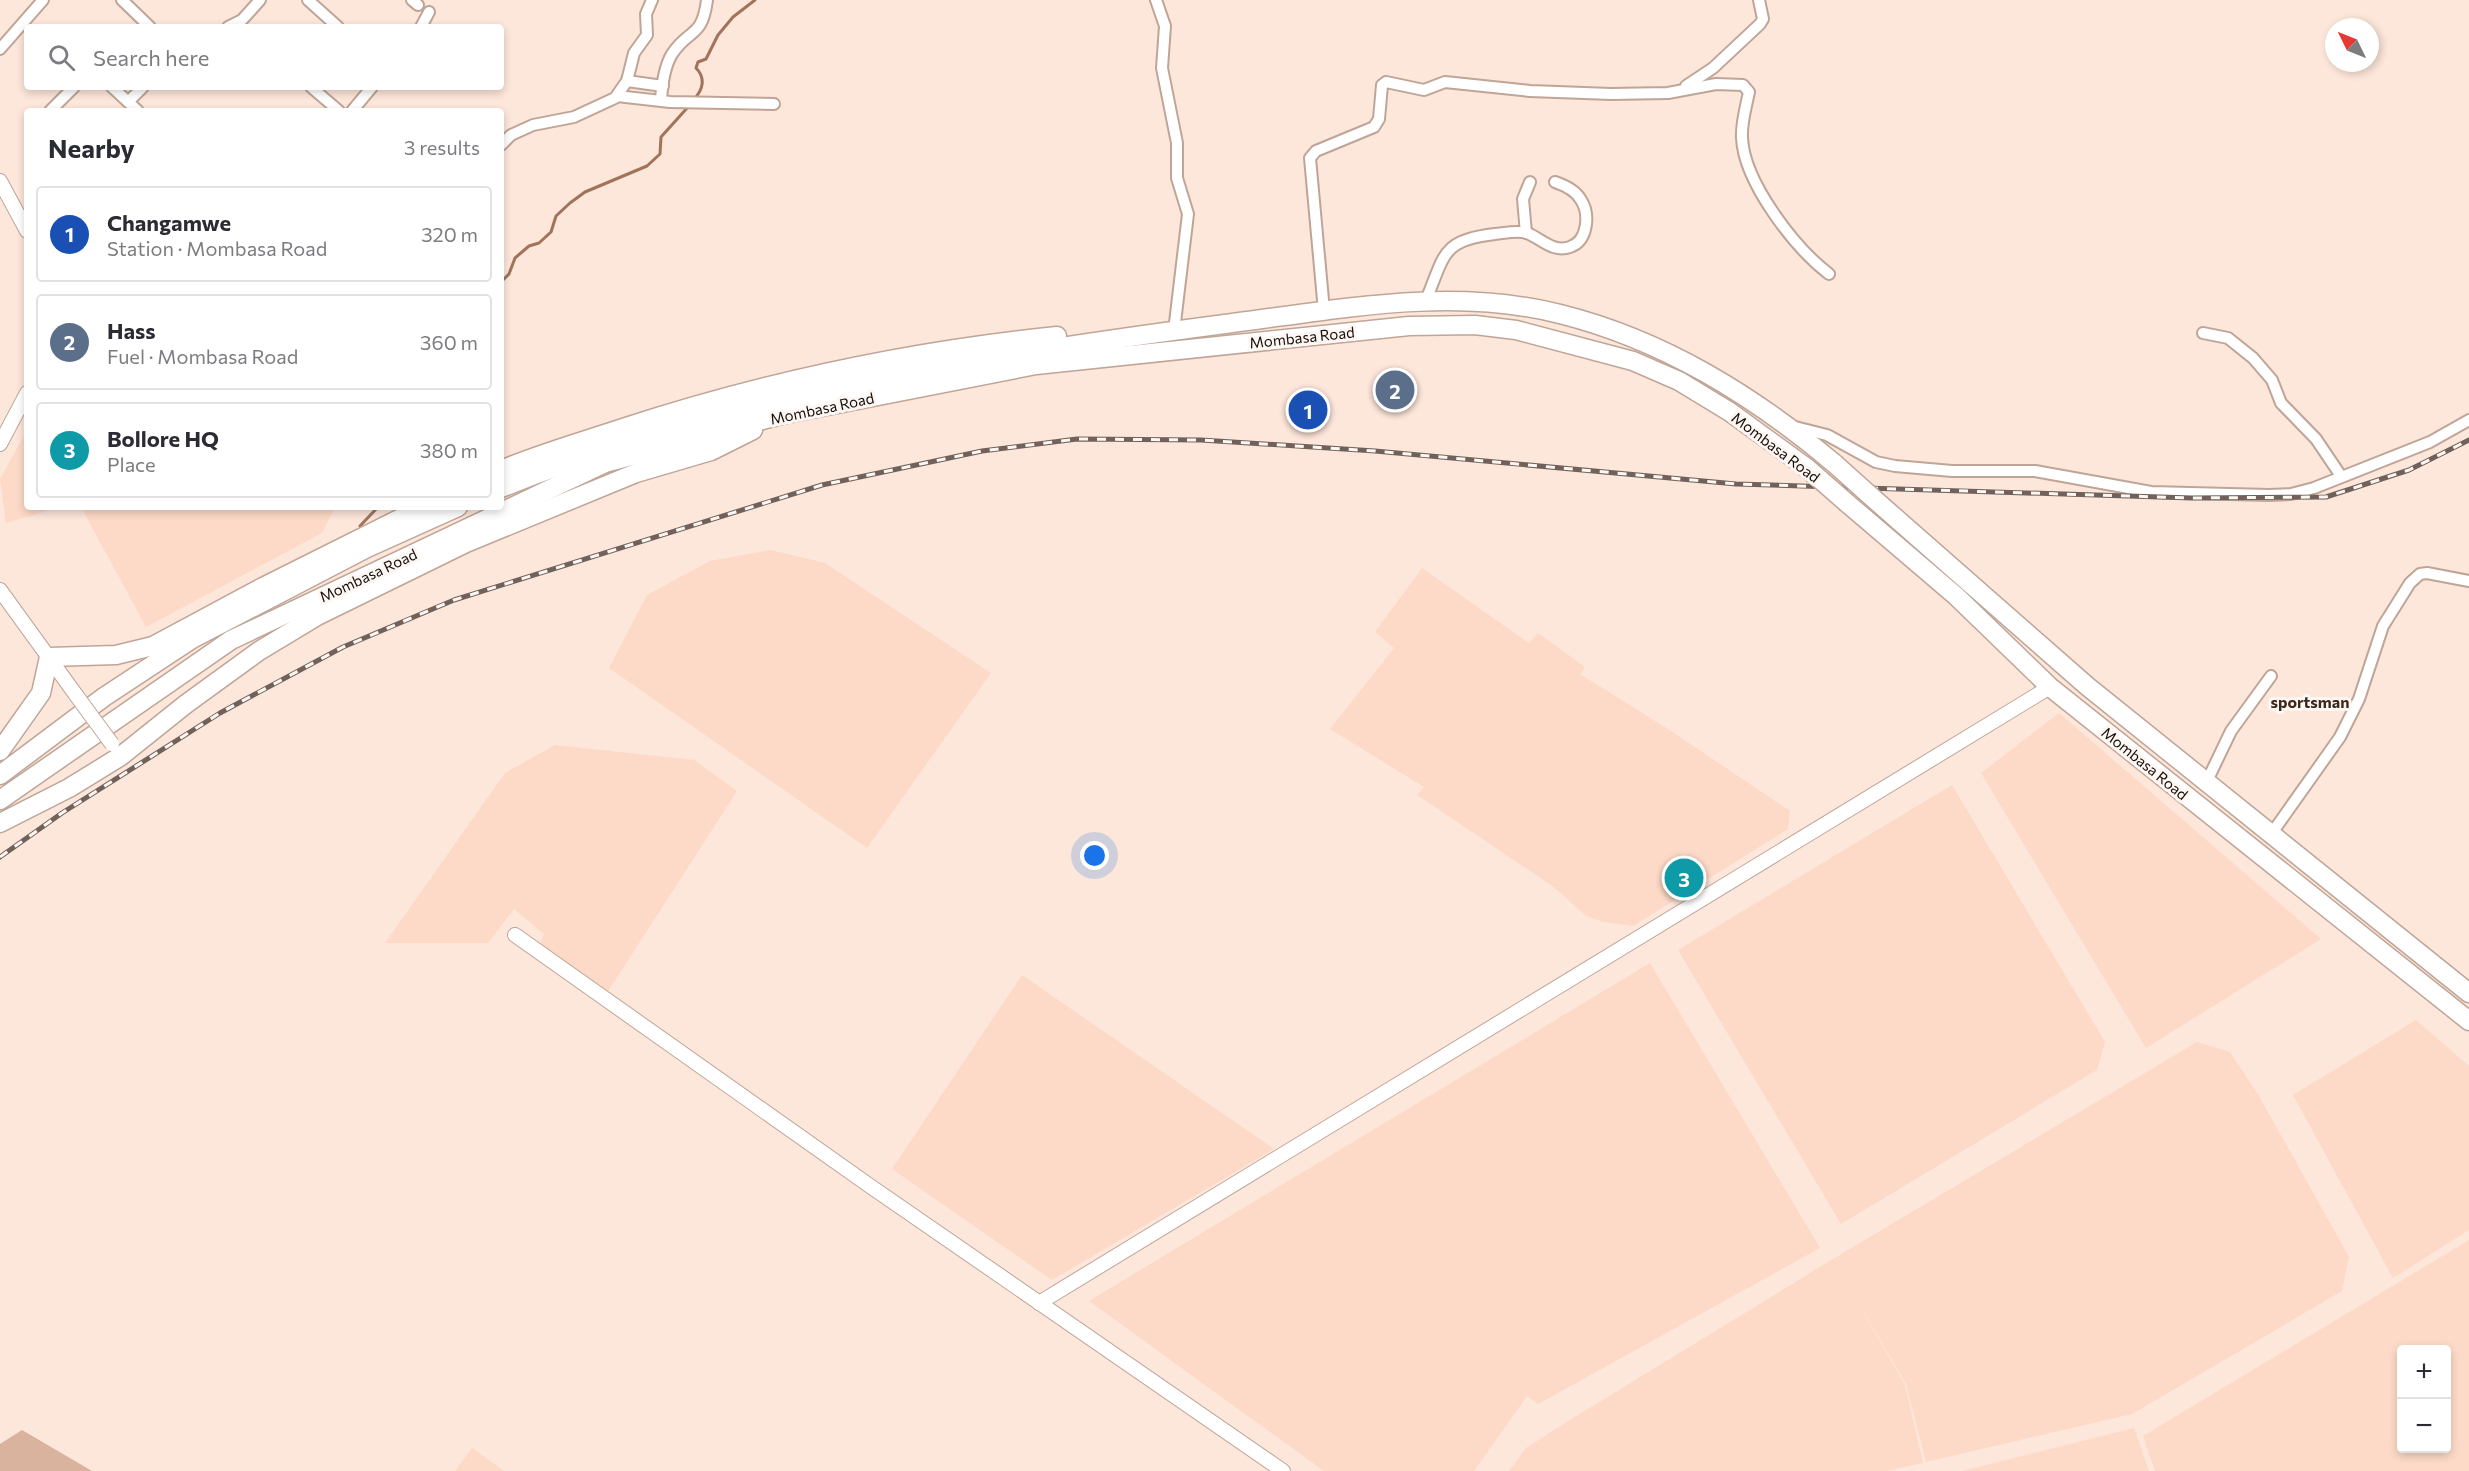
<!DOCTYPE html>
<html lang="en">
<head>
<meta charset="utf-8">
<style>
	:root { --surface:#fff; --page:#f7f7f7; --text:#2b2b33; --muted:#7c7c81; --line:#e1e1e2; --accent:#1a73e8 }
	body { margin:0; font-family:Commissioner,sans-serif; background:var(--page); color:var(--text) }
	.controls { position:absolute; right:18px; bottom:18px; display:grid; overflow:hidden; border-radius:6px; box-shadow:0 3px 9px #0003 }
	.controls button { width:54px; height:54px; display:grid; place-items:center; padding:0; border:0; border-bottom:2px solid var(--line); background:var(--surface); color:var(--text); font:30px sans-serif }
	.compass { position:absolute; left:2325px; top:18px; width:54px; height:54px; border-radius:50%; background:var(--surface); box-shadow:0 3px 9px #0003; rotate:313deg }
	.you { position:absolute; left:1095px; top:856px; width:21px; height:21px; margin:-15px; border:4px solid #fff; border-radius:50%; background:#1a73e8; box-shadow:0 0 0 9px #1a73e833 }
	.badge { display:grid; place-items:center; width:39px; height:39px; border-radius:50%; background:var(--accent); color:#fff; font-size:20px; font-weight:700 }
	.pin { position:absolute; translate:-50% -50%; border:3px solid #fff; box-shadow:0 2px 6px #0006 }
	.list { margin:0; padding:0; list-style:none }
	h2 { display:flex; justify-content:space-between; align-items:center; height:78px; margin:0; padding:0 24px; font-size:26px }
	h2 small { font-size:20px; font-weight:400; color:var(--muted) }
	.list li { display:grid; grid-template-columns:39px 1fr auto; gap:18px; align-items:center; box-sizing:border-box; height:96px; margin:0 12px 12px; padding:0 12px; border:2px solid var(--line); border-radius:6px }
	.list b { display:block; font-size:22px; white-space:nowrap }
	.list p { margin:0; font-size:20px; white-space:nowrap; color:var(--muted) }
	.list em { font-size:20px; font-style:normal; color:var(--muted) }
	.icon { flex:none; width:33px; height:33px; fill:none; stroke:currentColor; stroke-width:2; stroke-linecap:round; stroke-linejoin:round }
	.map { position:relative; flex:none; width:2469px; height:1471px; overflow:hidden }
	.search { position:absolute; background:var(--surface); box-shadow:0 3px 9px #0003; left:24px; top:24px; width:480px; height:66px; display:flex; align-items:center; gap:15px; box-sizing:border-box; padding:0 21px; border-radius:6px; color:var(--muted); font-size:22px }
	.panel { position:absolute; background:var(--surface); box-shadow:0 3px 9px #0003; left:24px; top:108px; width:480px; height:402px; border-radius:6px }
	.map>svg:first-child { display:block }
</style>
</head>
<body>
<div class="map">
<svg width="2469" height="1471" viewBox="0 0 2469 1471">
	<rect width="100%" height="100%" fill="#fde6da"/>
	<!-- built -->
	<g fill="#fddac7" fill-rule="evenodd">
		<polygon points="27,430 27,507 61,507 6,523 0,479"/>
		<polygon points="81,507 335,507 322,533 146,627"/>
		<polygon points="771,550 825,563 991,673 867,848 609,668 647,595 710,561"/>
		<polygon points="1422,568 1529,643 1538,633 1585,667 1580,674 1668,729 1790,811 1788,829 1633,926 1604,922 1586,916 1554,887 1417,795 1424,787 1330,729 1394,648 1375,632"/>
		<polygon points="2059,713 2321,939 2146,1048 1981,773"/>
		<polygon points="555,745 694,760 737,791 607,993 540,944 544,934 514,909 488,943 385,943 505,773"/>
		<polygon points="1952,785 2105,1042 2097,1070 1841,1224 1678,950"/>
		<polygon points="1650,963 1820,1248 1538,1404 1527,1396 1474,1471 1324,1471 1089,1301"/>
		<polygon points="1022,975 1274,1149 1052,1280 892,1169"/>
		<polygon points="2416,1020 2469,1066 2469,1230 2393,1278 2293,1095"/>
		<polygon points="2197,1042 2230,1052 2259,1096 2349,1257 2342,1291 2132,1414 1926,1462 1906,1384 1853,1294 1905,1385 1923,1463 1887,1471 1509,1471 1526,1448 1560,1426 1833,1259"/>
		<path d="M2469,1240V1471H2155L2143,1436ZM2402,1350H2446V1448H2402Z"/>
		<polygon points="2134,1428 2149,1471 1962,1471"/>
		<polygon points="472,1448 504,1471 455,1471"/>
	</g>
	<!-- green -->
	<polygon fill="#dab39e" points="22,1430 92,1471 0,1471 0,1444"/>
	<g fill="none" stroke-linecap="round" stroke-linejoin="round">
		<!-- stream -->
		<g stroke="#a0735a" stroke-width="3">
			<path d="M694,99C703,90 706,78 696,68L698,62L706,59L718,35L733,17L755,0"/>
			<polyline points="501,282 509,274 515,258 529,246 539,243 551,232 556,216 570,203 585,192 647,166 660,154 661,137 688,107"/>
			<polyline points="360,526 378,507"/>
		</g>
		<!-- minor casing -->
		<g stroke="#bfa597" stroke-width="14">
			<g id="minor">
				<polyline points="122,0 150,27"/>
				<polyline points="308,0 338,27"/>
				<polyline points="412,0 418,5"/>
				<polyline points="1156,0 1165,26 1162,68 1177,143 1177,178 1188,214 1174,331"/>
				<polyline points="228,27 242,20 260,0"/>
				<polyline points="421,27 429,12"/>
				<polyline points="0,49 43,0"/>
				<polyline points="627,81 663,86"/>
				<polyline points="1686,86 1713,68 1760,24 1763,19 1759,0"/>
				<polyline points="112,87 138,111"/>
				<polyline points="311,87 339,111"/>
				<polyline points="617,96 670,102 774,104"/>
				<path d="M661,100C662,85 664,67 672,54C689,28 702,39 707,0"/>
				<polyline points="128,102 143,87"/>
				<polyline points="50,111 74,87"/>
				<polyline points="352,111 372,87"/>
				<polyline points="501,145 511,135 533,125 574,117 615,98 627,81 634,53 647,35 646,14 652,0"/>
				<polyline points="1526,233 1523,199 1530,182"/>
				<path d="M1426,300C1445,255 1441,240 1495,234C1505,233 1518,230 1527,233C1542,239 1553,253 1570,247C1588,241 1590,214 1581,200C1576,191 1564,185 1555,182"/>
				<path d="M1324,311L1310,158L1316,151L1374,127L1379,119L1382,85L1386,82L1424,90L1445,82L1530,91L1611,94L1668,93L1716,84L1743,85L1749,92C1746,107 1741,123 1742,138C1744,182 1794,247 1829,274"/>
				<polyline points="2203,333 2228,338 2253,358 2272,380 2281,403 2316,439 2341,476"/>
				<polyline points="1795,427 1827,435 1876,462 1895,466 1952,471 2035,471 2151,492 2269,495 2291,494 2314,488 2430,442 2469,420"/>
				<polyline points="2207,781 2231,731 2271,676"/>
				<polyline points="2272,833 2340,737 2359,699 2383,626 2410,583 2420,574 2427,573 2469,581"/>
			</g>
		</g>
		<!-- tertiary casing -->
		<g stroke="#bfa597" stroke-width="16">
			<g id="tertiary">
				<polyline points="0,181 27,231"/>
				<polyline points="0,444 27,393"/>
				<polyline points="0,590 76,695"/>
				<polyline points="515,935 870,1186 1283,1471"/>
				<polyline points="1039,1303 2050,687"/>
			</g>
		</g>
		<!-- trunk casing -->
		<g stroke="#bfa597" stroke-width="21">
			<g id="trunk">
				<path d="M501,470C541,453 584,441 626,427C768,381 909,351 1057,336"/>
				<path d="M501,488C732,395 980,356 1225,324C1337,310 1449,286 1560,314C1664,340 1754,396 1835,464"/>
				<polyline points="1874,499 2087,686 2469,993"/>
				<polyline points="1847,503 1956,596 2050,687 2469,1021"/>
				<polyline points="0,751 41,693 49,657 116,655 153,646 263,587 423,507"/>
				<polyline points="0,775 104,697 192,639 367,548 458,507"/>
				<polyline points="0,800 231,640 605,463 781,415 1036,365 1409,326 1475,325 1516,330 1633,361 1679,381 1730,412 1807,468"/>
				<polyline points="0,823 69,788 121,756 186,704 259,651 317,616 466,543 636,473 711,451 753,430"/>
			</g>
		</g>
		<!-- minor -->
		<use href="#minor" stroke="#fff" stroke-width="10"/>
		<!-- tertiary -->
		<use href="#tertiary" stroke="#fff" stroke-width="14"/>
		<!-- trunk -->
		<use href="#trunk" stroke="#fff" stroke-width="18"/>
		<!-- rail casing -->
		<g stroke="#70625a" stroke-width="5">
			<polyline id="rail" points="0,857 62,813 220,713 343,647 454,600 822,485 982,451 1077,439 1201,440 1375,451 1736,484 2192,498 2326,497 2409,470 2469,440"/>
		</g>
		<!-- rail -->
		<use href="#rail" stroke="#fdf7f4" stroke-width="3" stroke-dasharray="9" stroke-linecap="butt"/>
		<!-- tertiary-bridge casing -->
		<g stroke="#bfa597" stroke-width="16" stroke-linecap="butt">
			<polyline id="tertiary-bridge" points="76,695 112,744"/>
		</g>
		<!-- trunk-bridge casing -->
		<g stroke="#bfa597" stroke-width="21" stroke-linecap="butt">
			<g id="trunk-bridge">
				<polyline points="1835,464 1874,499"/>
				<polyline points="1807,468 1847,503"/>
			</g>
		</g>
		<!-- tertiary-bridge -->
		<use href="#tertiary-bridge" stroke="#fff" stroke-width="14"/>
		<!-- trunk-bridge -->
		<use href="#trunk-bridge" stroke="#fff" stroke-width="18"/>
	</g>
	<g text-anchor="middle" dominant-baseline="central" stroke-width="6" stroke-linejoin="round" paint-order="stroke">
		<!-- street labels -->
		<g font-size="15" fill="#160d08" stroke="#fdf7f4">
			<text transform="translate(1302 337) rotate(-6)">Mombasa Road</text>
			<text transform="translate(822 408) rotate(-12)">Mombasa Road</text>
			<text transform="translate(1776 447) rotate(37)">Mombasa Road</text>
			<text transform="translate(368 575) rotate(-25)">Mombasa Road</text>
			<text transform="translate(2145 763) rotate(39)">Mombasa Road</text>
		</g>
		<!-- neighbourhood labels -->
		<g font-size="16" font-weight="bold" fill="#3d281d" stroke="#fdf7f4">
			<text x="2310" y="701">sportsman</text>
		</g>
	</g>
</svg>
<div class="controls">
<button>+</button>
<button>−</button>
</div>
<svg class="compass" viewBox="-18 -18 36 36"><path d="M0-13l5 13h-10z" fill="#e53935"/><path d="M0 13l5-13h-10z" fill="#7c7c81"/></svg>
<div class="you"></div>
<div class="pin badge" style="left:1308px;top:410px;background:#1a4fb4">1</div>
<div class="pin badge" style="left:1395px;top:390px;background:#5c6f8a">2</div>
<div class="pin badge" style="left:1684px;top:878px;background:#0f9aa8">3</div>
<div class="search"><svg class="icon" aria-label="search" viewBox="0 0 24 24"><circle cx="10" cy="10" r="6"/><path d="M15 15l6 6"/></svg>Search here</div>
<section class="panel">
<h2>Nearby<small>3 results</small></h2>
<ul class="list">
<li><span class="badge" style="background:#1a4fb4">1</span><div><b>Changamwe</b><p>Station · Mombasa Road</p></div><em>320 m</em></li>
<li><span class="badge" style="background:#5c6f8a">2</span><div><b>Hass</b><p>Fuel · Mombasa Road</p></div><em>360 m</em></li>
<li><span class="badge" style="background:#0f9aa8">3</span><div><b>Bollore HQ</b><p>Place</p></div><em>380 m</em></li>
</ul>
</section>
</div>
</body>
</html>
